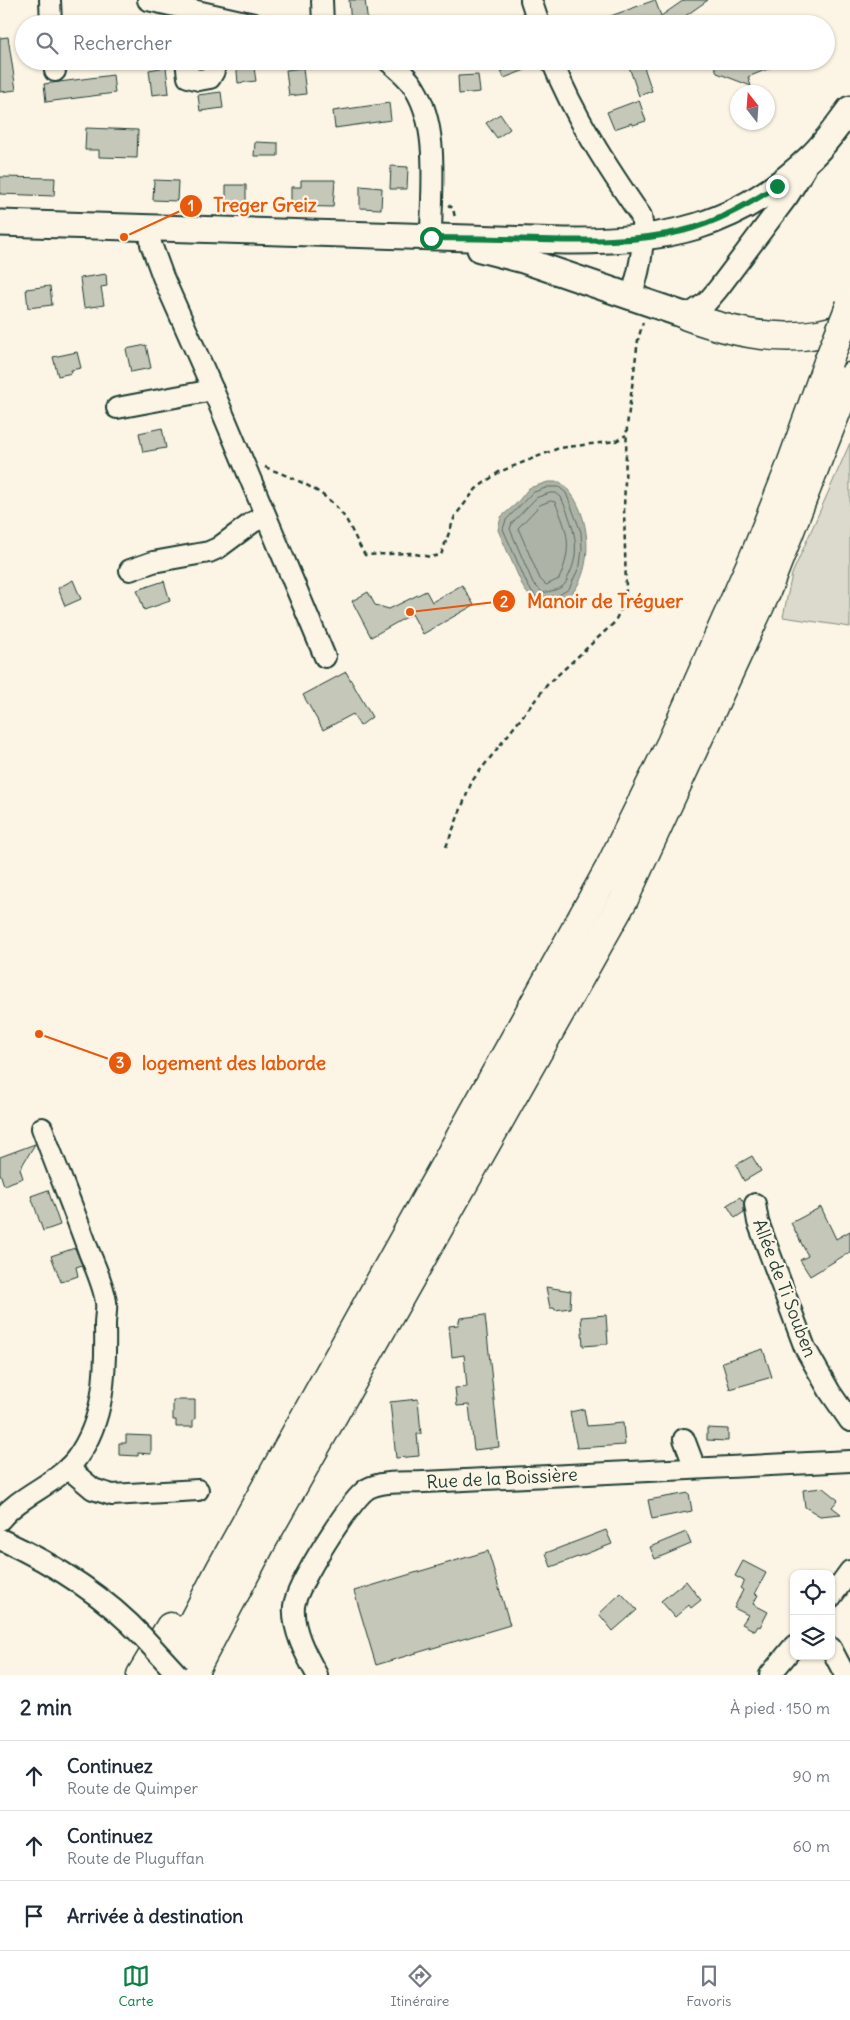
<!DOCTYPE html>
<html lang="fr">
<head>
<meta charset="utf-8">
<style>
	:root { --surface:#fff; --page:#f2f2f3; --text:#1f2937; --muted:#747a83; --line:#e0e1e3; --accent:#0b8043 }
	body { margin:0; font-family:Delius,sans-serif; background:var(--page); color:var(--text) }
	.controls { position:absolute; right:15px; bottom:15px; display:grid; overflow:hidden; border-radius:10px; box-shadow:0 1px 4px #0004 }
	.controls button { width:45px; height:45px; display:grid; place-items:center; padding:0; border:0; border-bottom:1px solid var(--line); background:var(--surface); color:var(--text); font:25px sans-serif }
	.compass { position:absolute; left:730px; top:85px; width:45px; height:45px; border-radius:50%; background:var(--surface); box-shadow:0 1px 4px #0004; rotate:343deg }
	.stop { position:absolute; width:15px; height:15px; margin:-11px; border:4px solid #0b8043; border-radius:50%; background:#fff }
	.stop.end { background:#0b8043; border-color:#fff; box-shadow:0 1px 5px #0008 }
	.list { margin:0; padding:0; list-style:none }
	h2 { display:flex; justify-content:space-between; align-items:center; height:65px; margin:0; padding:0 20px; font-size:21px }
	h2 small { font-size:16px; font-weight:400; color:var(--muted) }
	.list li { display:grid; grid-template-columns:32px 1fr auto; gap:15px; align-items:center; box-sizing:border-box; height:70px; padding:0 20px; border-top:1px solid var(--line) }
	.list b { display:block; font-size:19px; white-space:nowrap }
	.list p { margin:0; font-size:16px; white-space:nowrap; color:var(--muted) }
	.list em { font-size:16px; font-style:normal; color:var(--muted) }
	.icon { flex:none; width:28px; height:28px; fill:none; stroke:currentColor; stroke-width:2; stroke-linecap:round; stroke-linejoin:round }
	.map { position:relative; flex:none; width:850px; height:1675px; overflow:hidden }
	.search { position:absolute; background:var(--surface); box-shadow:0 1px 4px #0004; left:15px; right:15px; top:15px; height:55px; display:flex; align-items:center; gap:12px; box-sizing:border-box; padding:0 18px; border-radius:28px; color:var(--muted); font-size:19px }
	.sheet { height:275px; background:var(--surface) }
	nav { display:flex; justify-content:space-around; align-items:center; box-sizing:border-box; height:70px; border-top:1px solid var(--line); background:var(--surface); font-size:14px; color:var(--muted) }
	nav a { display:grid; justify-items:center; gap:2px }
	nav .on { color:var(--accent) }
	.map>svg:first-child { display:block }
</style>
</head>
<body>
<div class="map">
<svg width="850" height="1675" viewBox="0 0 850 1675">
	<rect width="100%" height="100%" fill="#fcf5e5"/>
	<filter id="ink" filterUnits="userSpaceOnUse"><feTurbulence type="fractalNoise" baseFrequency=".02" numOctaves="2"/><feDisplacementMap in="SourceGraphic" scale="10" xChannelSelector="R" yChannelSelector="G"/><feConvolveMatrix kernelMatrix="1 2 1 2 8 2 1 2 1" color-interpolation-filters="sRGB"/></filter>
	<g filter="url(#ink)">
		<!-- green -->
		<polygon fill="#dcdacc" stroke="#7e8c80" points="850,443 850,627 783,617 792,574"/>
		<!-- water -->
		<path fill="#aeb3a7" stroke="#758479" d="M548,482H560C589,504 596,561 574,591C570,596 561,600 554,602C547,604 543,605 536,604L524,589L498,530L501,517L516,504L529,488Z"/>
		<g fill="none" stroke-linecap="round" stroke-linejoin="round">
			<!-- shore -->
			<g stroke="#586c62" stroke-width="1">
				<polygon points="549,487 559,487 566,493 581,532 582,549 580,565 569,589 559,595 544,600 538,599 528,586 503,529 506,520 532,493"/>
				<path d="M550,493H556L561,497C572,523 582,546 570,573C568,576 567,581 565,584C560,590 550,591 543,593L533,583L510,529L512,523L536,498Z"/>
				<path d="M551,501L555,502C568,532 573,547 559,579L546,585L540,579L518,528L540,505Z"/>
			</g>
		</g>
		<!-- building -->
		<g fill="#c5c7b9" stroke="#1f3d34">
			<polygon points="349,0 365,0 368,24 351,24"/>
			<polygon points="655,0 661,16 684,0 708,0 674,24 594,24 594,22"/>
			<polygon points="8,37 16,90 0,92 0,38"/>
			<polygon points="236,61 253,61 256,81 238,83"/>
			<polygon points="497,61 540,61 541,64 504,78"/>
			<polygon points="627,61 642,61 652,91 639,96"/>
			<polygon points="713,61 785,61 785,62 748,77 751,86 717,73"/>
			<polygon points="166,67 169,93 152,95 149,70"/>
			<polygon points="303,68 306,94 289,96 286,70"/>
			<polygon points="113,75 115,93 46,102 44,84"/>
			<polygon points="478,75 480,92 459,94 458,76"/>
			<polygon points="221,92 223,108 200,111 198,95"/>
			<polygon points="639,100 646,121 633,125 632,123 614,129 607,112"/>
			<polygon points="389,103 391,120 335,128 333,111"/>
			<polygon points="500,114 510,129 497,138 486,123"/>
			<polygon points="86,128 138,130 137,158 99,157 99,150 85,150"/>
			<polygon points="255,142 278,143 278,156 254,156"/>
			<polygon points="391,166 408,167 407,189 390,189"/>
			<polygon points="0,177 55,178 54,196 0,194"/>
			<polygon points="154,180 178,181 177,201 153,200"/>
			<polygon points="301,180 335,180 333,207 291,206 291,187 301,187"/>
			<polygon points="226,185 246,185 246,204 226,203"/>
			<polygon points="360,186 382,188 381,209 360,208"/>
			<polygon points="106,274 107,286 101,287 104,305 84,308 80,278"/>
			<polygon points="50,286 52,305 28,308 26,289"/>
			<polygon points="146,345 151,368 131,372 126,349"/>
			<polygon points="77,352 81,368 71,370 72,373 58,376 53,357"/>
			<polygon points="162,428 166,448 143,452 139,433"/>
			<polygon points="73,580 81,599 65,606 58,588"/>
			<polygon points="164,581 170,601 144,610 137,590"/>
			<polygon points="462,585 474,605 423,634 412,614 371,637 352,601 368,592 375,605 389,609 426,591 432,602"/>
			<polygon points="346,672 372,717 360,726 353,714 323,730 303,695"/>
			<polygon points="35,1144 20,1169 23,1178 4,1185 0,1173 0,1157"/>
			<polygon points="752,1156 761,1171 744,1181 736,1165"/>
			<polygon points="48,1190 60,1225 43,1231 31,1196"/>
			<polygon points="740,1197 744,1203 744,1212 735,1218 727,1205"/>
			<polygon points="821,1207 836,1239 850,1231 850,1252 810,1276 800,1260 808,1256 791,1223"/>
			<polygon points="75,1248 82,1265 76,1267 78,1276 61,1282 51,1256"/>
			<polygon points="546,1287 571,1291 570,1308 555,1310 554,1308 550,1308"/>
			<polygon points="485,1315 499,1447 474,1450 469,1405 457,1406 455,1388 467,1387 464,1355 452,1357 449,1326 458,1325 460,1318"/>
			<polygon points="606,1315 608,1344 583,1346 581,1317"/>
			<polygon points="763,1349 772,1377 730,1389 722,1362"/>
			<polygon points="418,1399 421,1434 417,1434 419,1456 396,1458 390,1402"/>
			<polygon points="173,1400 195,1400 195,1419 193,1420 193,1427 176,1427 176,1420 173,1420"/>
			<polygon points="584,1409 587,1426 623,1423 625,1445 577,1448 570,1412"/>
			<polygon points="707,1428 728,1429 728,1441 707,1440"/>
			<polygon points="126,1435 151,1436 151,1454 138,1453 138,1456 119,1455 119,1443 126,1443"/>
			<polygon points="823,1488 838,1500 832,1507 841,1514 820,1516 805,1507 803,1490"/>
			<polygon points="689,1493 692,1511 652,1519 648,1500"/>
			<polygon points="606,1530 612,1544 551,1567 546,1553"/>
			<polygon points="686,1532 691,1544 655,1559 650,1547"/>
			<polygon points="488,1551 510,1625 376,1665 354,1591"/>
			<polygon points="743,1561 766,1573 755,1594 758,1595 753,1604 768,1612 760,1627 758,1626 755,1631 742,1624 748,1615 734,1608 743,1590 740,1588 744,1581 735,1576"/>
			<polygon points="686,1581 701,1600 691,1608 689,1605 675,1617 661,1601"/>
			<polygon points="621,1593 637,1610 613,1631 599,1614"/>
		</g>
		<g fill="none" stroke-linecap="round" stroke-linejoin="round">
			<!-- minor casing -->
			<g stroke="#1f3d34" stroke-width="24">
				<g id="minor">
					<polyline points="50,0 51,24"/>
					<polyline points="148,0 254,24"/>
					<polyline points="322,0 323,24"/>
					<polyline points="531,0 539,24"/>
					<polyline points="54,61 55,71"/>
					<polyline points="186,61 188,77 199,80 210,78 214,71 213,61"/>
					<path d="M388,61C398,69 409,78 415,89C440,130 431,191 431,238"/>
					<path d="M552,61C574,116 607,167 641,216C646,241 639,273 631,297"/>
					<polyline points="150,228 151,244 163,277 213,390 325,657"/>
					<polyline points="687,316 707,302 718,289 788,196 805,169"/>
					<polyline points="117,408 213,390"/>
					<polyline points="130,570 153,562 209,552 218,548 253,522 265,517"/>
					<polyline points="755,1204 758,1222 805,1348 830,1392 850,1421"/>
					<polyline points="684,1439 695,1468"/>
					<polyline points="68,1468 93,1489 112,1495 198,1490"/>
					<path d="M0,1520C21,1494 57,1484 76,1459C105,1420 106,1371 105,1325C105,1317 107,1309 106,1302C104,1287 95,1266 89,1252C74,1210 57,1169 42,1128"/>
					<path d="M0,1539C52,1563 103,1594 143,1637"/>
					<polyline points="831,1597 850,1571"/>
					<polyline points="831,1648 845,1675"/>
					<path d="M317,1675C306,1655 292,1630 294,1606C296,1586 350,1500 367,1489C382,1480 407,1483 424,1482L850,1461"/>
					<polyline points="770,1675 794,1646"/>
				</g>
			</g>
			<!-- major casing -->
			<g stroke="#1f3d34" stroke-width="29">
				<g id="major">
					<path d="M0,223L565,241C664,242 737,228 811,157C826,143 838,125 850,109"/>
					<polyline points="480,249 523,260 687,316"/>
				</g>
			</g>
			<!-- highway casing -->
			<g stroke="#1f3d34" stroke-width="31">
				<g id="highway">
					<path d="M687,316C738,335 798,346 850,325"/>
					<polyline points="141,1675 170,1627"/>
					<polyline points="165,1675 221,1568 609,869 671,743 757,550 789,470 828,362"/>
					<polyline points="192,1675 263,1540 624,899 764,597 850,377"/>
				</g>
			</g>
			<!-- path -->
			<g stroke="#1f3d34" stroke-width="2.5" stroke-dasharray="5 4" stroke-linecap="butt">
				<polyline points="448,205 453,208 455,218"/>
				<path d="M265,467C295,479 329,491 347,521C353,532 358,544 365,555L410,553L430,557L441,555L455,516L476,489L499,472L559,448L616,441L626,435"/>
				<polyline points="446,847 472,781 547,685 614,623 621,609 626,590 624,509 627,426 638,340 643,322"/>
			</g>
			<!-- minor -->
			<use href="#minor" stroke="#fcf5e5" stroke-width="20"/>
			<!-- major -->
			<use href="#major" stroke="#fcf5e5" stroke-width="25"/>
			<!-- highway -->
			<use href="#highway" stroke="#fcf5e5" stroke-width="28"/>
			<!-- minor-bridge casing -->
			<g stroke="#1f3d34" stroke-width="24" stroke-linecap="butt">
				<polyline id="minor-bridge" points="143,1637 178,1675"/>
			</g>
			<!-- highway-bridge casing -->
			<g stroke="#1f3d34" stroke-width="31" stroke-linecap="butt">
				<polyline id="highway-bridge" points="828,362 850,306"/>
			</g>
			<!-- minor-bridge -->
			<use href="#minor-bridge" stroke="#fcf5e5" stroke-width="20"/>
			<!-- highway-bridge -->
			<use href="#highway-bridge" stroke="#fcf5e5" stroke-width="28"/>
		</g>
	</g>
	<g fill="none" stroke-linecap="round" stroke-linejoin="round" filter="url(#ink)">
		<!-- route -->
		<path stroke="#0b8043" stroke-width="6" d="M431,238C468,238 505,239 541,240C588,241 636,242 682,231C716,223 747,205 777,186"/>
	</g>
	<g text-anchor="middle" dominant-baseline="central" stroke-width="4.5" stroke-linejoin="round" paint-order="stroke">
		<!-- street labels -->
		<g font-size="18" fill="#1f3d34" stroke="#fcf5e5">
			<text transform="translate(785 1288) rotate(69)">Allée de Ti Souben</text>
			<text transform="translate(502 1478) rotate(-3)">Rue de la Boissière</text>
		</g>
	</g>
	<!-- callouts -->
	<path fill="none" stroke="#e8590c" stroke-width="2" d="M124 237L191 206M410 612L504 601M39 1034L120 1063"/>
	<g fill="#e8590c" stroke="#fcf5e5" stroke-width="2">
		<circle cx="124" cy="237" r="5"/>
		<circle cx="410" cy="612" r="5"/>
		<circle cx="39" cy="1034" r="5"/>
		<circle cx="191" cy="206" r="12"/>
		<circle cx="504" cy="601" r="12"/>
		<circle cx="120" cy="1063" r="12"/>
	</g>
	<g font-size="15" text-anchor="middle" font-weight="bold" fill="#fff">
		<text x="191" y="211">1</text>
		<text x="504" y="607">2</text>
		<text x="120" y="1068">3</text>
	</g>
	<g font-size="19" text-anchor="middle" font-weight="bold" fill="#e8590c" stroke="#fcf5e5" stroke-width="4.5" stroke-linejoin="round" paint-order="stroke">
		<text x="265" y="212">Treger Greiz</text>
		<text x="605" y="608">Manoir de Tréguer</text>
		<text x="234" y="1070">logement des laborde</text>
	</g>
</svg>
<div class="controls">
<button><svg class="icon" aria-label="locate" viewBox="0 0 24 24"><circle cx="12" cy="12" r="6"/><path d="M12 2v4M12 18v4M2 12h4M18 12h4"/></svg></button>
<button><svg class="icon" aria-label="layers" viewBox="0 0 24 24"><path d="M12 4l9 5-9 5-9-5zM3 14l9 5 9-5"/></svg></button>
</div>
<svg class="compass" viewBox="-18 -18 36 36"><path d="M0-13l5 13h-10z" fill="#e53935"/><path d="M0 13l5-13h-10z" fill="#747a83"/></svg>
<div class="stop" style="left:431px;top:238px"></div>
<div class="stop end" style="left:777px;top:186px"></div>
<div class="search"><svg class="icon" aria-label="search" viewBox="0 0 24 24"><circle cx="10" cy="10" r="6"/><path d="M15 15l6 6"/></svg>Rechercher</div>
</div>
<section class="sheet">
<h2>2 min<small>À pied · 150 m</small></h2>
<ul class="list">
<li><svg class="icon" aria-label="ahead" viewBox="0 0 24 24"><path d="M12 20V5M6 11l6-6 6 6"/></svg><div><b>Continuez</b><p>Route de Quimper</p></div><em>90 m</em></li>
<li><svg class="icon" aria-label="ahead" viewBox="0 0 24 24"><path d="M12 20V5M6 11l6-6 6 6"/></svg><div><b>Continuez</b><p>Route de Pluguffan</p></div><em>60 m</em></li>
<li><svg class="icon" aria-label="arrive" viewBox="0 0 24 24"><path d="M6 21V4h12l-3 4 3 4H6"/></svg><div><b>Arrivée à destination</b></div></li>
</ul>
</section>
<nav>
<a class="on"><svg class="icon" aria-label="map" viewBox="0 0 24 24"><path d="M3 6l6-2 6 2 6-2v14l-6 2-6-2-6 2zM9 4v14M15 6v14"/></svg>Carte</a>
<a><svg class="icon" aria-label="directions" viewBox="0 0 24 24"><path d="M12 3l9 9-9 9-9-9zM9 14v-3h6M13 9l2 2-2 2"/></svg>Itinéraire</a>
<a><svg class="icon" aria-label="saved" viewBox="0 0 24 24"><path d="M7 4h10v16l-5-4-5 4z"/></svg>Favoris</a>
</nav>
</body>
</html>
